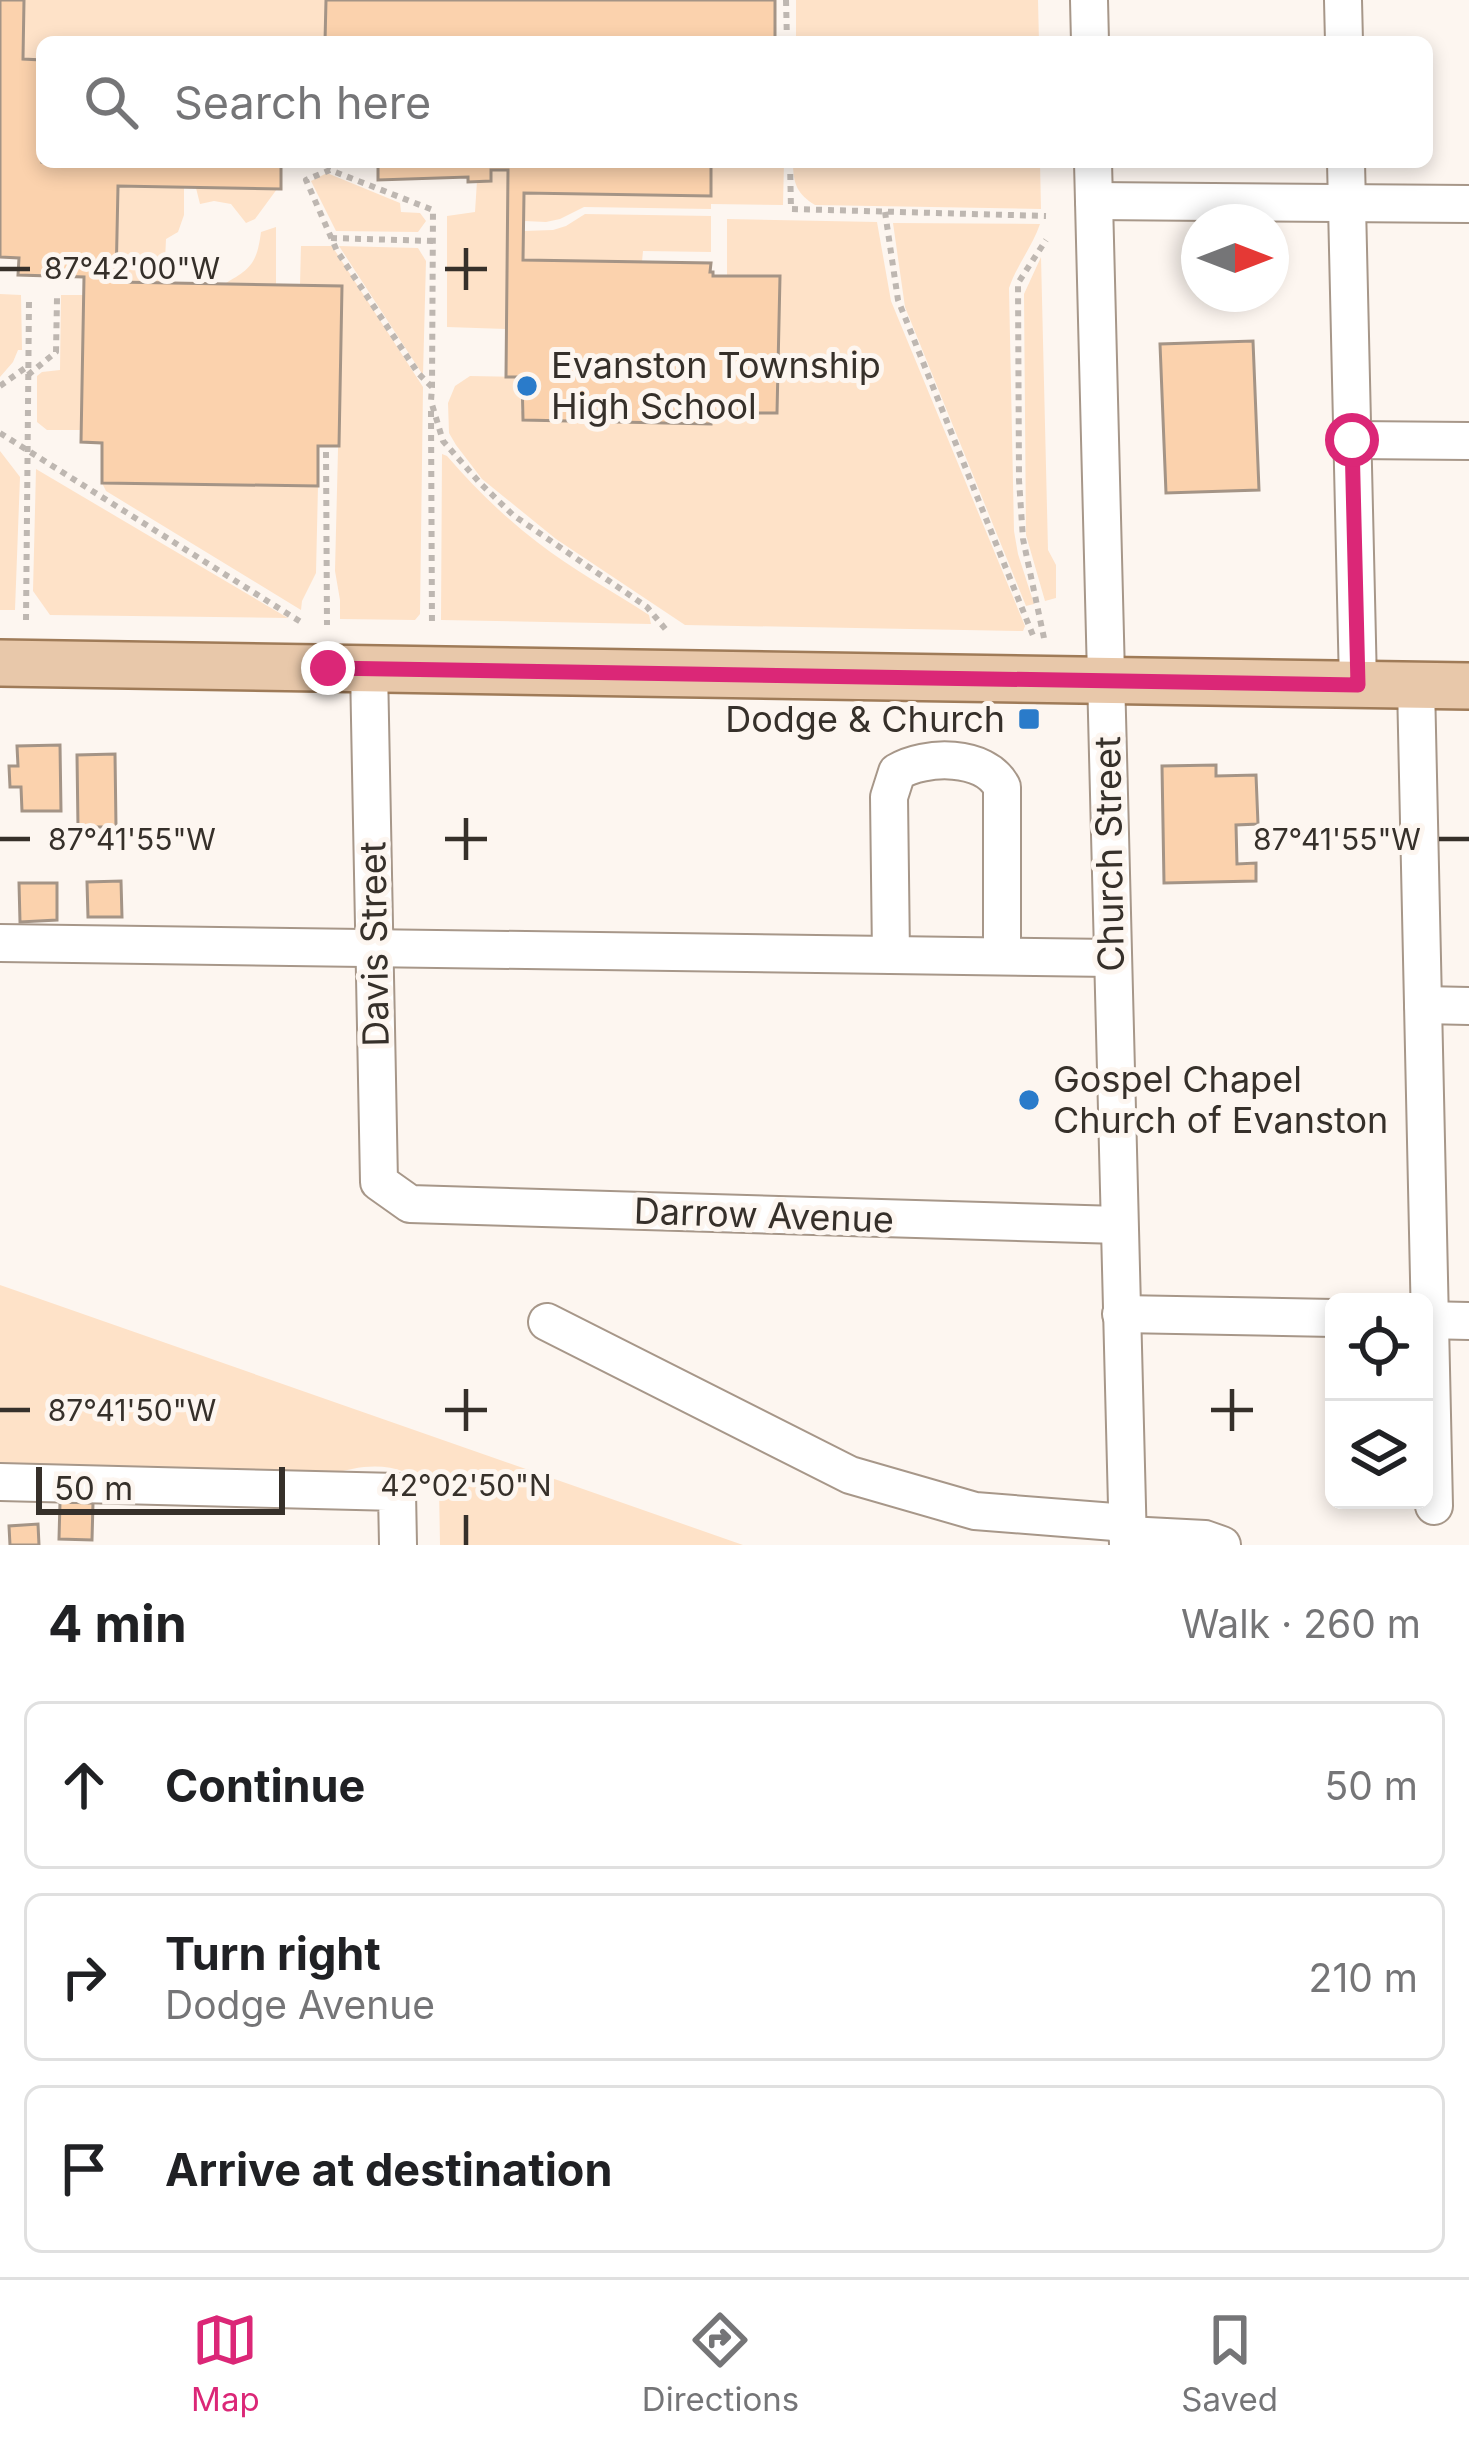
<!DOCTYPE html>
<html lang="en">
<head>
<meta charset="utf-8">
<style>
	:root { --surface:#fff; --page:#f6f6f6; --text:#202124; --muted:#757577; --line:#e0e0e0; --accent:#db2777 }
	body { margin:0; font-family:Inter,sans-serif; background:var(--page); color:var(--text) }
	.controls { position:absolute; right:36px; bottom:36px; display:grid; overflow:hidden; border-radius:18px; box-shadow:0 6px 18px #0003 }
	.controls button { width:108px; height:108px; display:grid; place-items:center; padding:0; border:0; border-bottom:3px solid var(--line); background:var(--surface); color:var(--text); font:60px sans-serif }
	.compass { position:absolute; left:1181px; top:204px; width:108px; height:108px; border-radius:50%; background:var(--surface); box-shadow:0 6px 18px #0003; rotate:90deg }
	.scale { position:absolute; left:36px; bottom:30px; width:249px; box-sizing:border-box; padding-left:12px; border:6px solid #36302a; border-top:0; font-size:33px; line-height:42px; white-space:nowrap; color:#36302a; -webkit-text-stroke:9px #fdf6f0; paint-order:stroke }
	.stop { position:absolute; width:36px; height:36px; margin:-27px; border:9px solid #db2777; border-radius:50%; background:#fff }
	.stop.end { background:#db2777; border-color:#fff; box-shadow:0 3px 12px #0008 }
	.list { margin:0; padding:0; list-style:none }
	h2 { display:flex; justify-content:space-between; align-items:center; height:156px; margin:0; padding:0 48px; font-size:51px }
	h2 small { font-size:39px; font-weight:400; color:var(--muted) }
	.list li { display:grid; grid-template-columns:78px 1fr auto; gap:36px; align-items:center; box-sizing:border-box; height:168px; margin:0 24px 24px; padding:0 24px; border:3px solid var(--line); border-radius:18px }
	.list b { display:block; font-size:45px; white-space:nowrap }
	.list p { margin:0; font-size:39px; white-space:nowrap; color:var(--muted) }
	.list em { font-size:39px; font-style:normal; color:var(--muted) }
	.icon { flex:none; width:66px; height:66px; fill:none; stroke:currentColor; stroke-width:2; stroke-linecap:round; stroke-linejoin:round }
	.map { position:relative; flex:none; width:1469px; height:1545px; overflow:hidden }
	.search { position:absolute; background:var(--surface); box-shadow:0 6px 18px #0003; left:36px; right:36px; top:36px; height:132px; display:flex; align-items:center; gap:30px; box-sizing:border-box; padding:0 42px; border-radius:18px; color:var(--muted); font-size:45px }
	.sheet { height:732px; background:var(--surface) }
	nav { display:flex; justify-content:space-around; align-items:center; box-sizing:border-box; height:168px; border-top:3px solid var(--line); background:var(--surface); font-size:33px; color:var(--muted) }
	nav a { display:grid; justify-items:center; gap:6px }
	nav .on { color:var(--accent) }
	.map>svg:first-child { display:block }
</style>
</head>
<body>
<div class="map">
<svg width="1469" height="1545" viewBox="0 0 1469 1545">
	<rect width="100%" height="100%" fill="#fdf6f0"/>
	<!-- green -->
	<g fill="#fee2c8">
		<polygon points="24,0 326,0 325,42 42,42 42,60 23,59"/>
		<polygon points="796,0 1038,0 1039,42 796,42"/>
		<polygon points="711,162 784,162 783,205 711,204 711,209 584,207 560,219 546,222 524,221 524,193 710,196"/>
		<path d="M793,162H1040L1041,209L815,205C797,194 793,184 793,162Z"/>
		<polygon points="491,170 508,170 506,329 447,327 447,216 475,212 477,181"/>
		<polygon points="327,173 400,203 401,212 420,213 426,221 418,232 336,231 311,181"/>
		<polygon points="118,186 184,188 184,215 178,232 166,239 164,283 116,282"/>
		<polygon points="196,188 277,189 255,219 246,223 231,204 214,201 200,204"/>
		<polygon points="585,214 711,216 711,252 643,251 642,262 523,260 524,231 553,230 566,226"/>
		<polygon points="727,219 877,222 891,301 1025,626 1023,631 685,625 556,539 482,479 456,445 449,433 448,403 455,386 470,376 522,377 521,411 524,412 524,420 710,424 711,413 777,413 780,277 727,276"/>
		<path d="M893,223L1040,224C1032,247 1017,265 1009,288L1014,531L1018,554L1034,604L1026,606L905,307Z"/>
		<path d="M276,227V285L224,284C251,269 257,263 261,232Z"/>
		<polygon points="301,246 332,246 423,387 420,614 415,620 340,619 340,600 335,571 342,287 300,285"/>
		<polygon points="339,246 418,248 426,261 423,375"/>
		<polygon points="1041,257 1048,550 1056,565 1056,598 1045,601 1026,535 1024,294"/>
		<polygon points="0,294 21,295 22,350 18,350 13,362 0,377"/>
		<polygon points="61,295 84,295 82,430 47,430 37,422 37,376 42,372 60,370"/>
		<polygon points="0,451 20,477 15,610 0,610"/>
		<path d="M442,454L447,456C474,487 503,516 537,542C572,569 612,591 649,615L651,624L441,620Z"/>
		<polygon points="36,469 288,618 50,615 33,591"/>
		<polygon points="102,483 318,486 316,573 302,601 301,610 106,491"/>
		<path d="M0,1285L743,1545H440L439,1489C397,1463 373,1461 326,1476L0,1468Z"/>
	</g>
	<!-- building -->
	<g fill="#fbd2ad" stroke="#a49486" stroke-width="3">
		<polygon points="0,0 24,0 23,59 42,60 42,162 281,162 281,189 118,186 116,282 342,286 339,446 318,446 318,486 102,483 102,443 81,442 84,277 18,275 19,258 0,257"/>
		<polygon points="326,0 775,0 775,42 325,42"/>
		<polygon points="378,162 711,162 711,196 524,193 523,260 711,263 710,272 713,272 713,276 780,276 777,413 711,413 711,424 523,420 522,377 506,377 508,170 491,170 491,181 468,182 468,177 378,180"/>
		<polygon points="1253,341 1259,490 1166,493 1160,344"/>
		<polygon points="60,745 61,811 22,811 21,787 10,787 9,766 18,766 17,746"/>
		<polygon points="115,754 116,827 78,827 77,755"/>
		<polygon points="1216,765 1216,776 1256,775 1258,824 1236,825 1237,864 1256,863 1256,881 1164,883 1162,766"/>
		<polygon points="121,881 122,917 88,917 87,882"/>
		<polygon points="19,883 57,883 57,920 20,922"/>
		<polygon points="60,1502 93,1503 92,1540 59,1539"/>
		<polygon points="38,1524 39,1545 10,1545 9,1526"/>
	</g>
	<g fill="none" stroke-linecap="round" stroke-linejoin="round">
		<!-- minor casing -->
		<g stroke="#a79789" stroke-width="40">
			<g id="minor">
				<polyline points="1089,0 1090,42"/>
				<polyline points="1343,0 1344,42"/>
				<polyline points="1093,162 1128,1545"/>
				<polyline points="1346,162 1358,684"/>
				<polyline points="1094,201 1469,204"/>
				<polyline points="1352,440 1469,441"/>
				<polyline points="369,668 379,1182 410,1204 1119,1225"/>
				<polyline points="1416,685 1434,1506"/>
				<polyline points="0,943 1112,958"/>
				<path d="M891,955L889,797L897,772C925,755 985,754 1002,787V956"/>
				<polyline points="1423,1005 1469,1006"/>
				<polyline points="1121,1314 1334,1318"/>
				<polyline points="1424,1320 1469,1321"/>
				<polyline points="547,1322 850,1475 975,1511 1127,1523"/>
				<polyline points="0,1482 397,1492 398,1545"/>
				<polyline points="1127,1535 1205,1539 1222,1545"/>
			</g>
		</g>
		<!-- major casing -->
		<g stroke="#9f7b58" stroke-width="50">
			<polyline id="major" points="0,663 1469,686"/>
		</g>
		<!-- path -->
		<g stroke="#beb7b1" stroke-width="6" stroke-dasharray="6 6" stroke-linecap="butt">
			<polyline points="786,0 787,42"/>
			<polyline points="790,162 791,209 1046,216"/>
			<polyline points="885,212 898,300 1034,638"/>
			<polyline points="331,238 433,241"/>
			<polyline points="28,375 56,352 57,298"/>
			<polyline points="0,386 28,366"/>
			<polyline points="432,387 418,373 337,251 306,180 330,170 433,210 432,387 431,401 443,441 480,483 513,515 647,607 667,631"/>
			<polyline points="431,411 432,627"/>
			<polyline points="0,433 304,624"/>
			<polyline points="326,452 327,625"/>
			<polyline points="26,620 29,300"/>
			<polyline points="1044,638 1023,539 1019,480 1018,283 1046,240"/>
		</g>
		<!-- minor -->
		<use href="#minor" stroke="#fff" stroke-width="36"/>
		<!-- major -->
		<use href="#major" stroke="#e8c8aa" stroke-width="45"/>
	</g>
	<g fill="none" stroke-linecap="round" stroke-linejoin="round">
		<!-- route -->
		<polyline stroke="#db2777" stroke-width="15" points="328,668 1358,685 1352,440"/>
	</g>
	<!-- ticks -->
	<path fill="none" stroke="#36302a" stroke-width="4.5" d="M466,248V290M0,269H30M445,269H487M466,818V860M0,839H30M445,839H487M1439,839H1469M466,1389V1431M1232,1389V1431M0,1410H30M445,1410H487M1211,1410H1253M466,1515V1545"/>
	<!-- markers -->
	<g fill="#2a7bca" stroke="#fdf6f0" stroke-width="4.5">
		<circle cx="527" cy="386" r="12"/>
		<rect x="1017" y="707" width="24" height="24" rx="6"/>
		<circle cx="1029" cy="1100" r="12"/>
	</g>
	<g text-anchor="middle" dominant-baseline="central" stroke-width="10" stroke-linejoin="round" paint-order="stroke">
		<!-- poi labels -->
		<g font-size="36" fill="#36302a" stroke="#fdf6f0" text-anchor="start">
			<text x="551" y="365">Evanston Township<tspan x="551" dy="41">High School</tspan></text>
			<text x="1005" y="719" text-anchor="end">Dodge &amp; Church</text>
			<text x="1053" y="1079">Gospel Chapel<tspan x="1053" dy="41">Church of Evanston</tspan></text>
		</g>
		<!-- street labels -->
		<g font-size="36" fill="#36302a" stroke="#fdf6f0">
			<text transform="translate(1109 854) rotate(-91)">Church Street</text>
			<text transform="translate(374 944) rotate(-91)">Davis Street</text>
			<text transform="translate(764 1215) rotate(2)">Darrow Avenue</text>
		</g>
	</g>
	<g font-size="30" text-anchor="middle" fill="#36302a" stroke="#fdf6f0" stroke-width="10" stroke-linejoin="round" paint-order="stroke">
		<text x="132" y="279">87°42'00"W</text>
		<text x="1337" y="850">87°41'55"W</text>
		<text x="132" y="850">87°41'55"W</text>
		<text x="132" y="1421">87°41'50"W</text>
		<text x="466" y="1496">42°02'50"N</text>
	</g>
</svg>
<div class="controls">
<button><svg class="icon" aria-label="locate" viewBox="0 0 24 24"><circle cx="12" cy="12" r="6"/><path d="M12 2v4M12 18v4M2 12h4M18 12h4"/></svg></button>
<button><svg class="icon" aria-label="layers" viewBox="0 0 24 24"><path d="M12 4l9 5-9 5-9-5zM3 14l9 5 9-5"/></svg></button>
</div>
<svg class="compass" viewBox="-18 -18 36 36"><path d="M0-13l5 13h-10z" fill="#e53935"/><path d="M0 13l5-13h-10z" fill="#757577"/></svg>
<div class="scale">50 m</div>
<div class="stop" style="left:1352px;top:440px"></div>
<div class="stop end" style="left:328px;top:668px"></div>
<div class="search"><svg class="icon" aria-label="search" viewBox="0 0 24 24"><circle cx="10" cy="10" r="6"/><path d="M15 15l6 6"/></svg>Search here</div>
</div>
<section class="sheet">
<h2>4 min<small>Walk · 260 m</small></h2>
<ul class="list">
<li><svg class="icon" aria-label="ahead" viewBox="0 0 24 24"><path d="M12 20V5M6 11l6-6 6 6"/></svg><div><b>Continue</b></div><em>50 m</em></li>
<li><svg class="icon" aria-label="right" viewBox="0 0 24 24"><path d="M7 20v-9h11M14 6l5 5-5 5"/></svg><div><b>Turn right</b><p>Dodge Avenue</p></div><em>210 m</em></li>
<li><svg class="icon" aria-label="arrive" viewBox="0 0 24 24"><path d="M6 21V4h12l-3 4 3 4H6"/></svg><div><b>Arrive at destination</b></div></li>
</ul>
</section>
<nav>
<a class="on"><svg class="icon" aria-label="map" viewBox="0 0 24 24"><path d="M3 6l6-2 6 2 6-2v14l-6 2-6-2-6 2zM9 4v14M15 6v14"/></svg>Map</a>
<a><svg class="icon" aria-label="directions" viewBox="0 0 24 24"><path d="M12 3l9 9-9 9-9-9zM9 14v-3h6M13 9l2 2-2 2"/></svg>Directions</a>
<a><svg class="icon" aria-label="saved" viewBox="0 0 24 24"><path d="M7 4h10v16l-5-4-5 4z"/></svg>Saved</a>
</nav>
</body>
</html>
